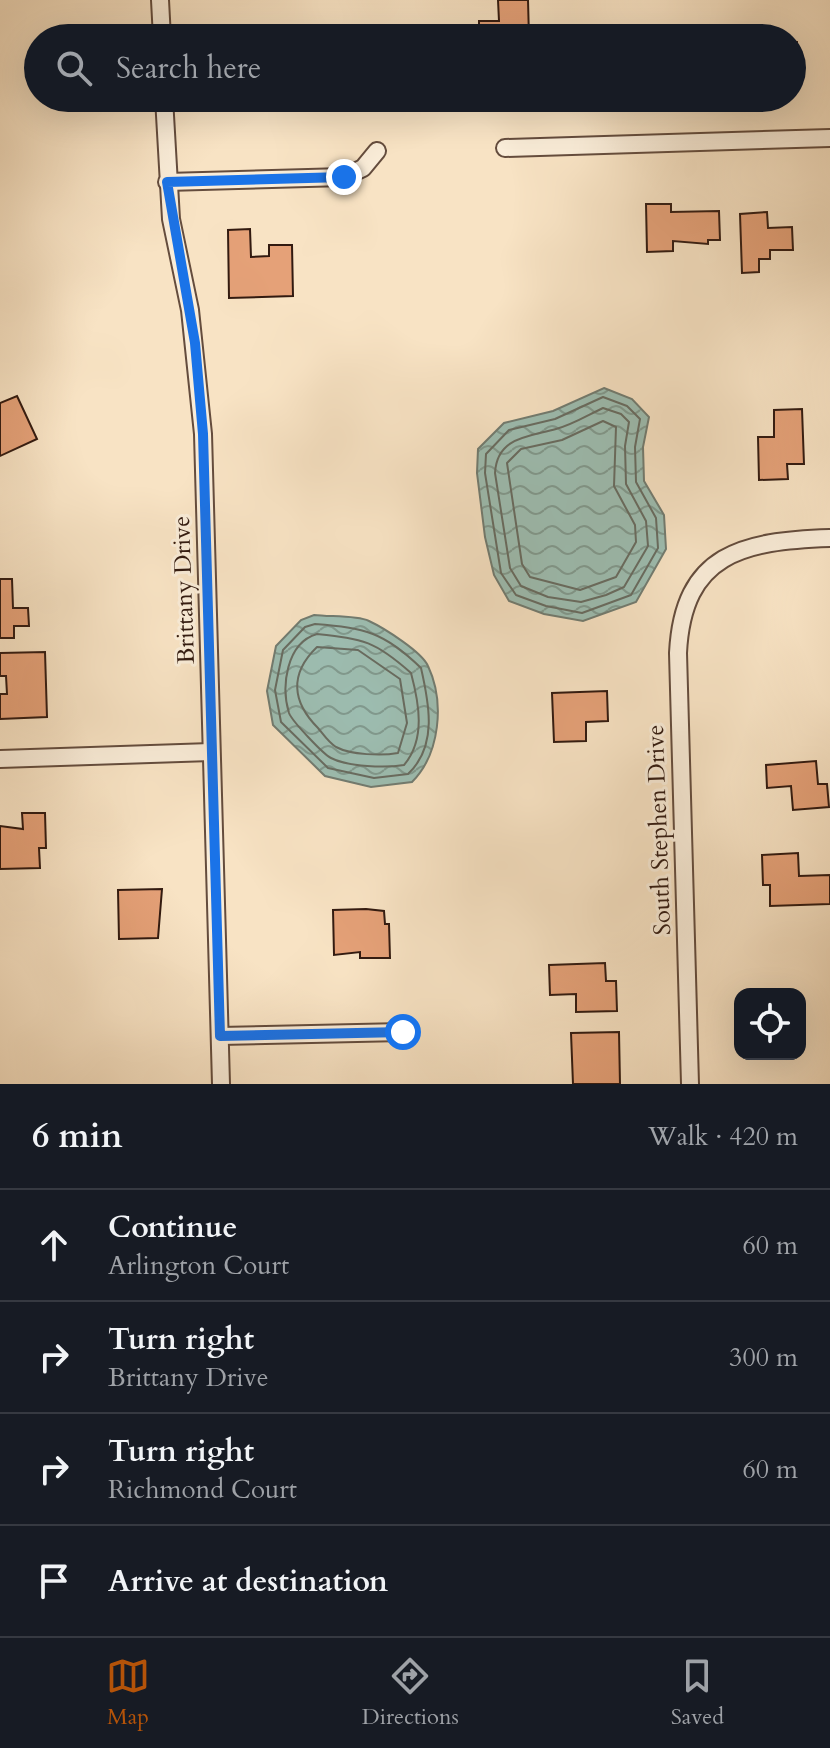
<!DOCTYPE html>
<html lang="en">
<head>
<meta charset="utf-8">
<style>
	:root { --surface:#171b24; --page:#242831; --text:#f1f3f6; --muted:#9ea1a6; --line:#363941; --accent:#b45309 }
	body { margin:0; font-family:Cardo,serif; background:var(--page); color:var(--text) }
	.controls { position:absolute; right:24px; bottom:24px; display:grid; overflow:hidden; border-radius:16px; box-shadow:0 8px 32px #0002 }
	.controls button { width:72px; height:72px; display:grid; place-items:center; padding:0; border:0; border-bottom:2px solid var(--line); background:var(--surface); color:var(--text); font:40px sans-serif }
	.stop { position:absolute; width:24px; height:24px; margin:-18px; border:6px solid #1a73e8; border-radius:50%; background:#fff }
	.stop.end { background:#1a73e8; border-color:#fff; box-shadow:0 2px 8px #0008 }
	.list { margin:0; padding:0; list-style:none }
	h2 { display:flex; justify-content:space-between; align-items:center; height:104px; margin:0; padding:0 32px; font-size:34px }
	h2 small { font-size:26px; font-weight:400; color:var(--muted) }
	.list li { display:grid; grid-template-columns:52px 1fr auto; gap:24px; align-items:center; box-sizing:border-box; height:112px; padding:0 32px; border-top:2px solid var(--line) }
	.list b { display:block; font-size:30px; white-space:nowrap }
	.list p { margin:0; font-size:26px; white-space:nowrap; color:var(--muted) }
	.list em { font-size:26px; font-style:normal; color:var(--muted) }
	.icon { flex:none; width:44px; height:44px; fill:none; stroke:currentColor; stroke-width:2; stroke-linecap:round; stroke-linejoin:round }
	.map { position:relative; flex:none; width:830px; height:1084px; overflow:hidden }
	.search { position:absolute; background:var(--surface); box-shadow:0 8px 32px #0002; left:24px; right:24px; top:24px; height:88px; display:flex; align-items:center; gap:20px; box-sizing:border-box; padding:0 28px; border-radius:44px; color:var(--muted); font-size:30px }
	.sheet { height:552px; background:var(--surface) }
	nav { display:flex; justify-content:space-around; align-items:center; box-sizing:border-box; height:112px; border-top:2px solid var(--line); background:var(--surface); font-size:22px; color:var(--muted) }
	nav a { display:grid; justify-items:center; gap:4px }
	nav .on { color:var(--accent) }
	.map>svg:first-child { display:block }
</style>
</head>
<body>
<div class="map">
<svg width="830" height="1084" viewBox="0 0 830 1084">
	<defs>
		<pattern id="water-waves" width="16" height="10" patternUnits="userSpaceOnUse" patternTransform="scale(2)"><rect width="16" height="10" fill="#9dbeb2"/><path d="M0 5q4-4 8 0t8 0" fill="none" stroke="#819a8f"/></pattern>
	</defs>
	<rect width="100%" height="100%" fill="#f8e3c4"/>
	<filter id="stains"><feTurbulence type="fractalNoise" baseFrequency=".0025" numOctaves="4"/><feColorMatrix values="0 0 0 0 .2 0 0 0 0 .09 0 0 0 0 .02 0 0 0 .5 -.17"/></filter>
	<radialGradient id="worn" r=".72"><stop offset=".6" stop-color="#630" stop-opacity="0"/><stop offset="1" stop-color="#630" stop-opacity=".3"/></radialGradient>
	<!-- water -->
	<g fill="url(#water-waves)" stroke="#727c71" stroke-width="2">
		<polygon points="604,388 632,399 649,417 643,447 644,481 664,515 666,549 636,602 583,621 544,614 509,601 494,575 485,537 477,473 478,449 504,423 553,411"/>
		<path d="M314,615C330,617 356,615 369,621C384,628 422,652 428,666C445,702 440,754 412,782L371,787L325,776L273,725L267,691L276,646L301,620Z"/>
	</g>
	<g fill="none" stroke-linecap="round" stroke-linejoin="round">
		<!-- shore -->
		<g stroke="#686c61" stroke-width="2">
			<polygon points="603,397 627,406 640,419 635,447 636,482 656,518 658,548 631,595 582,613 546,606 516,595 501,573 485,473 486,454 509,430 555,419"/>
			<path d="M603,408L621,414L629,422L625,446L626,484L646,521L648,546L624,587L606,595L581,602L548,597L521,586L510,568L495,473C497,437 528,437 556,429C572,425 588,415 603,408Z"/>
			<polygon points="603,421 616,427 614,486 635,525 636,542 616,577 580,590 530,577 522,564 507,463 521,449 562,440"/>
			<path d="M315,624C365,628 384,632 421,668C429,703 438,746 408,774L374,778L328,768L281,722L275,690L283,650L305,627Z"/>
			<path d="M317,634C364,639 375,641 411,673C419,703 426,739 404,765C386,768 348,767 331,758C323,754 292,721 289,713C281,687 286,643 317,634Z"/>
			<path d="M317,647L358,650L400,679L407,723L398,753C382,756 351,755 336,747C329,743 323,734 318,728C292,702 289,674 317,647Z"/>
		</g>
	</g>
	<!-- building -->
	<g fill="#e5a178" stroke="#321a10" stroke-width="2">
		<polygon points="498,0 528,0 529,38 479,38 479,21 499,21"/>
		<polygon points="714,31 714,38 652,38 652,33"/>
		<rect x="792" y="42" width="5" height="25"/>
		<polygon points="646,204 671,204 671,212 719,211 720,240 708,240 708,244 673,241 673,251 647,252"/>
		<polygon points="767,212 768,228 792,227 793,250 770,250 770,259 759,259 759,272 742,273 740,214"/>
		<polygon points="250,229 251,257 269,256 269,245 292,245 293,296 229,298 228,230"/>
		<polygon points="17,396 37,439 0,456 0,403"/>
		<polygon points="802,409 804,464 787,464 788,479 759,480 758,437 774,437 774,410"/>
		<polygon points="0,579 12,579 13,608 28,608 29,626 14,626 14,638 0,638"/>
		<polygon points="45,652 47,717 0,719 0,694 7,694 6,676 0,676 0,653"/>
		<polygon points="607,691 608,721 586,722 586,741 554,742 552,693"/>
		<polygon points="816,761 818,784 827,784 829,807 793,810 791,786 767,788 766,765"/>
		<polygon points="22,813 45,813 46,848 39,848 40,868 0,869 0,826 23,829"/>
		<polygon points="798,853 799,876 830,875 830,904 770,906 770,885 763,885 762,855"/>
		<polygon points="162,889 158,938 119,939 118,890"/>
		<polygon points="366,909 384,911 385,924 389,924 390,958 360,958 360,952 334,955 333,910"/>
		<polygon points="605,963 606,981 616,981 617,1011 576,1012 576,994 550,995 549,965"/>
		<polygon points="619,1032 620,1084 573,1084 571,1033"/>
	</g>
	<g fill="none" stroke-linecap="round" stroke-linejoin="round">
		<!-- minor casing -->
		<g stroke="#644c3d" stroke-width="20">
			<g id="minor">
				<polyline points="160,0 162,38"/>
				<polyline points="164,98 171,219 190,310 203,434 221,1084"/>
				<polyline points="505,148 830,138"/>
				<polyline points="167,182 344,177 363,168 377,151"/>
				<polyline points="0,759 211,752"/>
				<polyline points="220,1036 403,1032"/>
				<path d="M690,1084L678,653C683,553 743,541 830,538"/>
			</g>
		</g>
		<!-- minor -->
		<use href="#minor" stroke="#faedd9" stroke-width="16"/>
	</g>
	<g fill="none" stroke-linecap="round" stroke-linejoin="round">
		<!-- route -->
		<polyline stroke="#1a73e8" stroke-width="10" points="344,177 167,182 195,343 203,434 220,1036 403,1032"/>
	</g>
	<g text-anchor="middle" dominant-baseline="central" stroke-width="6" stroke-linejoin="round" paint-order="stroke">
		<!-- street labels -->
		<g font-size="24" fill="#321a10" stroke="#faedd9">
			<text transform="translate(184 590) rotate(-92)">Brittany Drive</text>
			<text transform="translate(659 830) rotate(-92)">South Stephen Drive</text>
		</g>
	</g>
	<rect width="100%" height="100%" filter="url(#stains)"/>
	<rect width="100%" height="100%" fill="url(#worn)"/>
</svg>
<div class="controls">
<button><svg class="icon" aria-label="locate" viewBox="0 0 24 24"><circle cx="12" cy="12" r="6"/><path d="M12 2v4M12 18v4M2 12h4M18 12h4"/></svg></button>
</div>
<div class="stop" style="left:403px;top:1032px"></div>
<div class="stop end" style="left:344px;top:177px"></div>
<div class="search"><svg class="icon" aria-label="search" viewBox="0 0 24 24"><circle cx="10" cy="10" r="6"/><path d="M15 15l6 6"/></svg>Search here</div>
</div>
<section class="sheet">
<h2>6 min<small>Walk · 420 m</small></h2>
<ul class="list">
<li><svg class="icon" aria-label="ahead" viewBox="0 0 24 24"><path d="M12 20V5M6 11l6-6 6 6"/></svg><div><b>Continue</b><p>Arlington Court</p></div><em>60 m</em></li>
<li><svg class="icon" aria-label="right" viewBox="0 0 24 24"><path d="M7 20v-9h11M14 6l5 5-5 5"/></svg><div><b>Turn right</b><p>Brittany Drive</p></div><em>300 m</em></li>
<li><svg class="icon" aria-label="right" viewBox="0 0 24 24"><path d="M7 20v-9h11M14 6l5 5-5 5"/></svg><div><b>Turn right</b><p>Richmond Court</p></div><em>60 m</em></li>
<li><svg class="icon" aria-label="arrive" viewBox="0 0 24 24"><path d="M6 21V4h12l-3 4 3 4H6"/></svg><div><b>Arrive at destination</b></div></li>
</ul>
</section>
<nav>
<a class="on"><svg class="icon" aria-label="map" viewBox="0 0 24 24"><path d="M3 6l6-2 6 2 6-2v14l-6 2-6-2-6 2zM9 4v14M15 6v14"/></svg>Map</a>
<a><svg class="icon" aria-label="directions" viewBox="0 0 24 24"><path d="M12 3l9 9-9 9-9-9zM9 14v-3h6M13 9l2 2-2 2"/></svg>Directions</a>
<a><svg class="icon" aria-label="saved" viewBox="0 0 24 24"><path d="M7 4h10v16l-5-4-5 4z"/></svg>Saved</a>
</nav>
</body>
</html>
